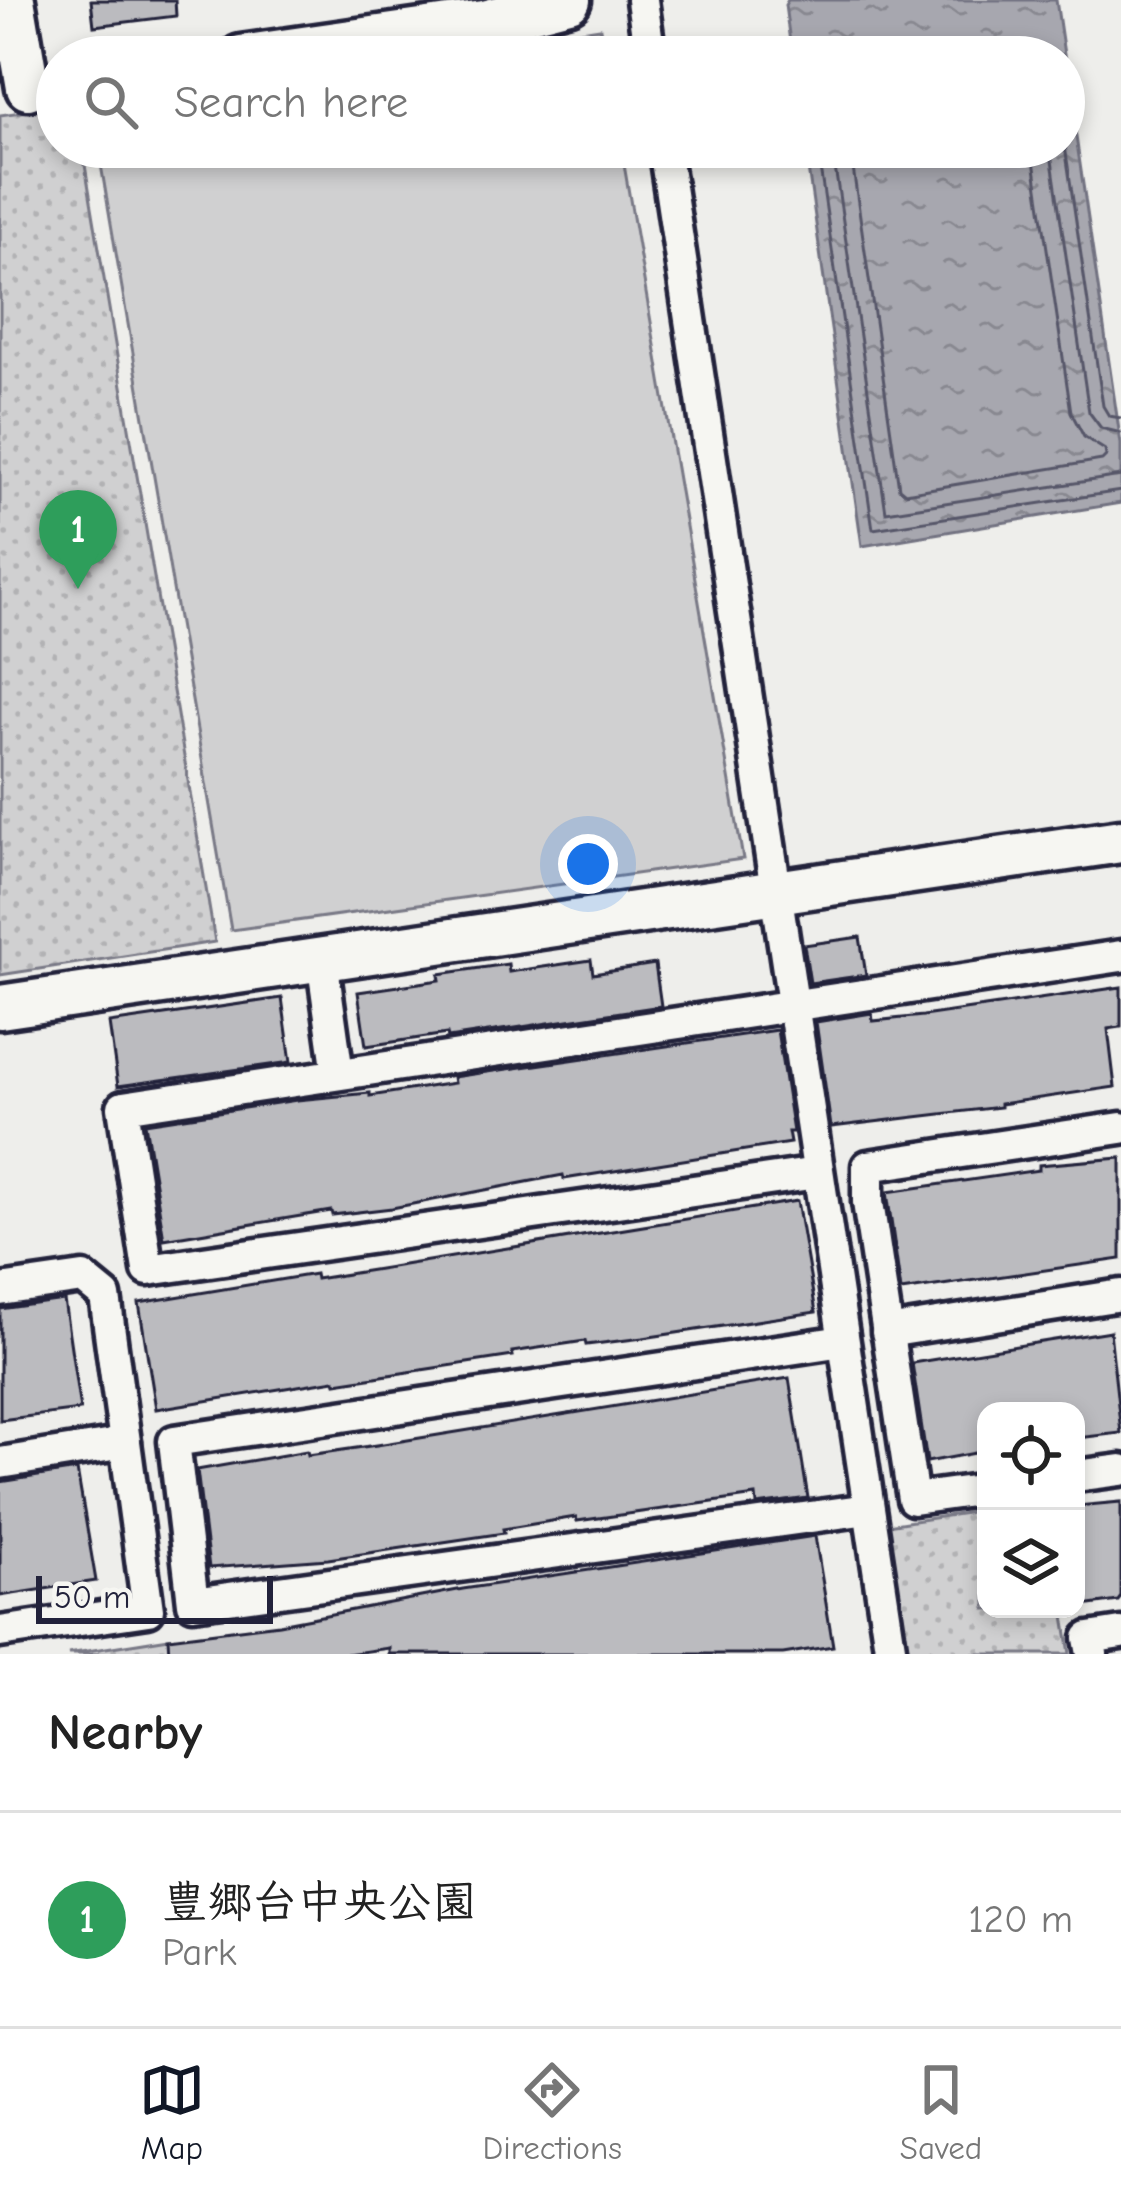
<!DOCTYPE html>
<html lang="en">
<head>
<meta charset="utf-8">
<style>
	:root { --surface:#fff; --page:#f6f6f6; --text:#222; --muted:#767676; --line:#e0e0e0; --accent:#111827 }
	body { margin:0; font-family:"Comic Neue","Klee One",sans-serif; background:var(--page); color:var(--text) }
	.controls { position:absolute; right:36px; bottom:36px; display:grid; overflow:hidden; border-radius:24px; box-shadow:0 6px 18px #0003 }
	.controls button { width:108px; height:108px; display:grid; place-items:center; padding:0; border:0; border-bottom:3px solid var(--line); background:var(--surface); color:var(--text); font:60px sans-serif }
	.scale { position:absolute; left:36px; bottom:30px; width:237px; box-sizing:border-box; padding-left:12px; border:6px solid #22223b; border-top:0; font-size:33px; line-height:42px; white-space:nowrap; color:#22223b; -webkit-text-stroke:9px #f6f6f2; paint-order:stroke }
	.you { position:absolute; left:588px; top:864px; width:42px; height:42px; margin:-30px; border:9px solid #fff; border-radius:50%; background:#1a73e8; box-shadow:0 0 0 18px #1a73e833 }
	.badge { display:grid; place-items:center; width:78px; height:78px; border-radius:50%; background:var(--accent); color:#fff; font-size:39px; font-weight:700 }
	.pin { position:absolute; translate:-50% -99px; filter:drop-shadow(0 3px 6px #0008) }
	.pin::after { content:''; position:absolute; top:63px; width:42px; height:36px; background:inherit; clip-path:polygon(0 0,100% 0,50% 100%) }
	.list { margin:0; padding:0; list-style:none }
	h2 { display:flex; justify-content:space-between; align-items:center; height:156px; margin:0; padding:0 48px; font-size:51px }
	h2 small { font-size:39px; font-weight:400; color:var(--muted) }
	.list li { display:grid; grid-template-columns:78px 1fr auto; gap:36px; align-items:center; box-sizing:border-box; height:216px; padding:0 48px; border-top:3px solid var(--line) }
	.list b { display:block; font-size:45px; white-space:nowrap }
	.list p { margin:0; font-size:39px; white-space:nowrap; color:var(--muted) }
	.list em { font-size:39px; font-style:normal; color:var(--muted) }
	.icon { flex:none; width:66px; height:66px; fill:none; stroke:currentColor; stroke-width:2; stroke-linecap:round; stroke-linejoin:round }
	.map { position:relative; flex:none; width:1121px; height:1654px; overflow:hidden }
	.search { position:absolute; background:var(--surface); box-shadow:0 6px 18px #0003; left:36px; right:36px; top:36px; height:132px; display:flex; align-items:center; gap:30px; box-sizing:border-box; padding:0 42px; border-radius:66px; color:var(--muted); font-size:45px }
	.sheet { height:372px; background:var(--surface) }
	nav { display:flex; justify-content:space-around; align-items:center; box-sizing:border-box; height:168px; border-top:3px solid var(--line); background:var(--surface); font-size:33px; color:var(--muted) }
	nav a { display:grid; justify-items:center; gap:6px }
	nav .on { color:var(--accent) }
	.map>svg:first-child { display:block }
</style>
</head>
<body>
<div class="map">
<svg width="1121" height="1654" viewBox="0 0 1121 1654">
	<defs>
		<pattern id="park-dots" width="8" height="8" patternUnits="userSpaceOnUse" patternTransform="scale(3)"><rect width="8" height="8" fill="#d0d0d1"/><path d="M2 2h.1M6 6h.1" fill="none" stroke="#b2b2b4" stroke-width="1.8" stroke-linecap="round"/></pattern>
		<pattern id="water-ripples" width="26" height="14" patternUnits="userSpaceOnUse" patternTransform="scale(3)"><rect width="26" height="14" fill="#a7a7af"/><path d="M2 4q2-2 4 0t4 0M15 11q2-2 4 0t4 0" fill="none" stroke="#888890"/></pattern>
	</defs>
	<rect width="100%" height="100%" fill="#eeeeeb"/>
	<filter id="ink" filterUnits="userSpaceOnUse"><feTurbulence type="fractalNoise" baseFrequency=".00833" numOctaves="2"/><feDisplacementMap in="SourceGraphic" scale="24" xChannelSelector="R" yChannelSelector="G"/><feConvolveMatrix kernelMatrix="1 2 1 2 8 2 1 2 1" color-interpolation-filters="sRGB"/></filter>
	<g filter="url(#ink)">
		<!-- grass -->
		<g fill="#d0d0d1" stroke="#797986" stroke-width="3">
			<polygon points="600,28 605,57 415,57"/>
			<polygon points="98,147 621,147 743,859 231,930"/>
		</g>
		<!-- park -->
		<g fill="url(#park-dots)" stroke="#797986" stroke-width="3">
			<polygon points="57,107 57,147 82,147 215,942 0,975 0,115"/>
			<polygon points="986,1510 986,1609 1063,1609 1070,1654 905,1654 887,1525"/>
			<polygon points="169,1638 173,1654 68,1654"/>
		</g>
		<!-- water -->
		<polygon fill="url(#water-ripples)" stroke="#727281" stroke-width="3" points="788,0 1056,0 1121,444 1121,503 862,546 805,147 1064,147 1064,57 792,57 785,5"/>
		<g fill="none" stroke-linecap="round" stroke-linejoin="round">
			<!-- shore -->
			<g stroke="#575769" stroke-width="3">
				<polyline points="1064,139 1103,406 1109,416 1121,418"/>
				<polyline points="817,147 873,529 1121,491"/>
				<polyline points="832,147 886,512 1121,476"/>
				<polyline points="850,147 899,488 905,493 1102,460 1106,456 1105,450 1084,437 1071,412 1032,147"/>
				<polyline points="1050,147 1089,412 1101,428 1121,433"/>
			</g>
		</g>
		<!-- building -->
		<g fill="#bbbbbf" stroke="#22223b" stroke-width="3">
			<polygon points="91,0 175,0 176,16 94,26"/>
			<polygon points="860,937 866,975 810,983 804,945"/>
			<polygon points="591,960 593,974 655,964 661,1006 448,1038 447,1034 366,1046 358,992 440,980 439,974 508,964 509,972"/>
			<polygon points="1121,987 1121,1027 1108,1029 1115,1087 1000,1104 1000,1107 831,1127 816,1022 872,1013 873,1021 923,1016"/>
			<polygon points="282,998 291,1062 118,1086 109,1023"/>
			<polygon points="777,1030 793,1132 788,1132 790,1143 564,1179 563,1175 392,1208 332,1215 331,1211 164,1239 145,1123 297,1100 370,1093 370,1096 454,1083 453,1077"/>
			<polygon points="1121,1158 1121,1259 901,1291 887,1192 1039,1170 1039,1165"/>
			<polygon points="797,1201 816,1312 643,1338 586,1345 585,1341 512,1352 513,1356 336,1383 335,1380 156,1409 139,1303 315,1274 316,1279 385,1268"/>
			<polygon points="64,1300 80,1410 0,1420 0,1309"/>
			<polygon points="1110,1331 1121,1433 1077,1438 1076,1411 986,1411 986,1451 927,1462 912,1363"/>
			<polygon points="789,1378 808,1498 757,1505 756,1496 577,1521 576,1517 503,1529 504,1533 328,1559 209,1568 197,1470 307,1451 308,1455 377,1445"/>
			<polygon points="77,1470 96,1581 0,1596 0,1482"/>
			<polygon points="1121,1502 1121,1597 1118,1601 1076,1607 1076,1506"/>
			<polygon points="815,1536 833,1646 783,1654 389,1654 389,1648 347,1654 169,1654 168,1638 279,1624 463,1589"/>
		</g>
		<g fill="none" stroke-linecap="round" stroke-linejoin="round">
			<!-- street casing -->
			<g stroke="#22223b" stroke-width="39">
				<g id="street">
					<polyline points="642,0 650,57"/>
					<polyline points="664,147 891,1654"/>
					<polyline points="322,959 338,1074"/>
					<polyline points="817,1173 148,1270 123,1107 1121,956"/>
					<polyline points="0,1290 83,1278 105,1296 148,1610 0,1632"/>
					<polyline points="887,1332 1121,1295"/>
					<polyline points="843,1341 174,1441 193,1603 868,1509"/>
					<polyline points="0,1463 125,1443"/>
					<polyline points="1076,1476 1121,1470"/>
					<polyline points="986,1489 913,1499 868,1202 868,1166 1121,1128"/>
					<polyline points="1092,1654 1089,1638 1121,1633"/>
				</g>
			</g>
			<!-- secondary casing -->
			<g stroke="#22223b" stroke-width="51">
				<g id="secondary">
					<polyline points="13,0 28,88"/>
					<polyline points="241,57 484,22 569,0"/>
					<polyline points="0,1007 1121,841"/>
				</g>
			</g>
			<!-- street -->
			<use href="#street" stroke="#f6f6f2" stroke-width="30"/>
			<!-- secondary -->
			<use href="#secondary" stroke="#f6f6f2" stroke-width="42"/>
		</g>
	</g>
</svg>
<div class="controls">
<button><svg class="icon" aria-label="locate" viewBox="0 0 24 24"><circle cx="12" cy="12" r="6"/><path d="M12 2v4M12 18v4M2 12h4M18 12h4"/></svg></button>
<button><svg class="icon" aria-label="layers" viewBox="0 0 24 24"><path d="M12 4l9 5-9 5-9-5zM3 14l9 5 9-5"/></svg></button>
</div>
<div class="scale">50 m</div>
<div class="you"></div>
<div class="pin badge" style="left:78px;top:589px;background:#2e9e5b">1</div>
<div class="search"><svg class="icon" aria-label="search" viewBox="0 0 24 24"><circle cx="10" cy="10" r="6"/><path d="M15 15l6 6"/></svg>Search here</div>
</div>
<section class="sheet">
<h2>Nearby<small></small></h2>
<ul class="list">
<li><span class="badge" style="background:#2e9e5b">1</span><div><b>豊郷台中央公園</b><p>Park</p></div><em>120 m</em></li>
</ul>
</section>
<nav>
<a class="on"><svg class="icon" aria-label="map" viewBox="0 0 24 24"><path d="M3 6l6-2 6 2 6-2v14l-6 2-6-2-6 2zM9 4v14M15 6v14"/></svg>Map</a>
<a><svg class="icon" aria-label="directions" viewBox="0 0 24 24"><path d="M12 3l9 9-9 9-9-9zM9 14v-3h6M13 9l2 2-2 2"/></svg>Directions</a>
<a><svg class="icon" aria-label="saved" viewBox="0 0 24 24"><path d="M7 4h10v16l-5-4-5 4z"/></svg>Saved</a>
</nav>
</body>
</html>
